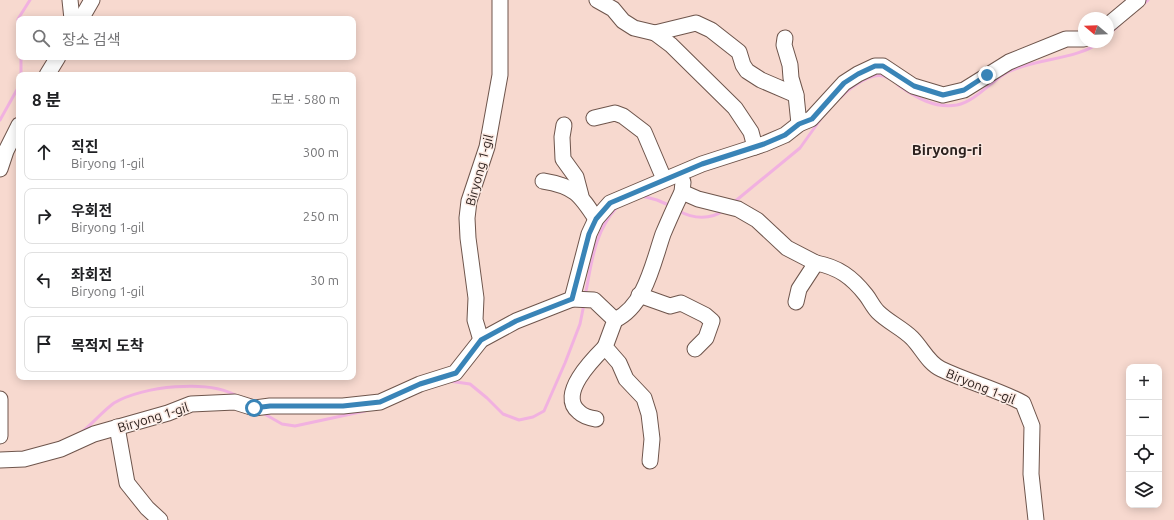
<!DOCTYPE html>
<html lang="ko">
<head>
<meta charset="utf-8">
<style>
	:root { --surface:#fff; --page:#f2f2f2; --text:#202124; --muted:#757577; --line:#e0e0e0 }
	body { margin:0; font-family:Ubuntu,"Noto Sans KR",sans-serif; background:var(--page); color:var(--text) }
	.controls { position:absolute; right:12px; bottom:12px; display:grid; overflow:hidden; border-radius:8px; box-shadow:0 2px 10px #0003 }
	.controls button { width:36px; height:36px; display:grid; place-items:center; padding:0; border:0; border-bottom:1px solid var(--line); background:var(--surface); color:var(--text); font:20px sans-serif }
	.compass { position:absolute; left:1078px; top:12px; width:36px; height:36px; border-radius:50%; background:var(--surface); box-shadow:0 2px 10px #0003; rotate:289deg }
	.stop { position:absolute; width:12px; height:12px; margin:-9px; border:3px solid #3984b7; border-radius:50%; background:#fff }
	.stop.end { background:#3984b7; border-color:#fff; box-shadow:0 1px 4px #0008 }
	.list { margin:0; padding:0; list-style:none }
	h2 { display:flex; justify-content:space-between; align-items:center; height:52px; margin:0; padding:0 16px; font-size:17px }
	h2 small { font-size:13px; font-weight:400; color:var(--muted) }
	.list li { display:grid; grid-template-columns:26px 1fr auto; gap:12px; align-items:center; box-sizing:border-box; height:56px; margin:0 8px 8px; padding:0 8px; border:1px solid var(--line); border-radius:8px }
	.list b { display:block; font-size:15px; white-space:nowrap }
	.list p { margin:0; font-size:13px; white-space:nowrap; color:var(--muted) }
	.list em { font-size:13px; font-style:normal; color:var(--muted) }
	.icon { flex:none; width:22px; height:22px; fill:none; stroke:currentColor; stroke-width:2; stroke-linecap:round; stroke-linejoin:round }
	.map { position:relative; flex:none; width:1174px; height:520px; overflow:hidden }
	.search { position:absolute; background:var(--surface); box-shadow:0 2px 10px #0003; left:16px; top:16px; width:340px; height:44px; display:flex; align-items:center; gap:10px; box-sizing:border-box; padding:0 14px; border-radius:8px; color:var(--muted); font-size:15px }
	.panel { position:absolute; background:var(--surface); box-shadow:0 2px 10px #0003; left:16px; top:72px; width:340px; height:308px; border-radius:8px }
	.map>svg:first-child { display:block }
</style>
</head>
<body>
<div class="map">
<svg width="1174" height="520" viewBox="0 0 1174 520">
	<rect width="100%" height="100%" fill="#f7d9cf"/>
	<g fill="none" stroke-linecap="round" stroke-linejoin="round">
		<!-- stream -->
		<g stroke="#f1b1e0" stroke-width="3">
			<polyline points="1142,5 1148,0"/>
			<polyline points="1108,35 1118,26"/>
			<polyline points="19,39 18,19 30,0"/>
			<polyline points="21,75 21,57"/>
			<path d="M898,85C915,97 935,109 957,105C976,101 991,81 1008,72C1035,58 1077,60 1100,42"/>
			<path d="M841,97C850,88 874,69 888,78"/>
			<polyline points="0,120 19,86"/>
			<polyline points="642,196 657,200 671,206"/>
			<polyline points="733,203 800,148 820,120"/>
			<path d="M679,211C693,219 711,220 724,210"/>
			<path d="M585,296C592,263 593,234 617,207"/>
			<polyline points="449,381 470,384 487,398 503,414 519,420 533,417 544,411 565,363 580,324 584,304"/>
			<polyline points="261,412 282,424 295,426 365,411"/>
			<path d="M82,432C93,423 103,411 114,403C142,386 209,379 237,396"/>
		</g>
		<!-- minor casing -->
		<g stroke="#6e554c" stroke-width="17">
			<g id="minor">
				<polyline points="70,0 72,19"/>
				<polyline points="597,0 613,9 623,21 634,28 655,33 671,45 735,108 751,132 755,147"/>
				<polyline points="81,19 92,0"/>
				<polyline points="1108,25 1138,0"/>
				<polyline points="655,33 696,23 711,30 739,52 743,65 747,71 761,80 796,95 799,124"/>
				<polyline points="785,38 784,45 790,65 791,78 796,95"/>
				<polyline points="47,75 58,57"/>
				<polyline points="594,118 615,113 623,116 644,132 664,179"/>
				<polyline points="564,125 562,137 563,159 576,177 581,196"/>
				<polyline points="0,169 6,151 19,125"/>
				<path d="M543,181C574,186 580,194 596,219"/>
				<polyline points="682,192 698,199 738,209 757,220 787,248 816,263 799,289 796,302"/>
				<path d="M816,263C838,267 852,277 866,295C870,300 873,307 878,312C888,322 902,328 912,338C922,348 928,363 941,369C968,382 997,389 1023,403L1032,426L1031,474L1036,520"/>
				<polyline points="639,295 670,306 681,303 705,315 712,321 706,338 695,349"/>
				<polyline points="572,299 594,300 615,320 605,347 619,363 626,379 644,398 649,414 652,439 650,461"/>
				<path d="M615,320C645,306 653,263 663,234C669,220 675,206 682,192L683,182"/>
				<polyline points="481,340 475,320 476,298 468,238 467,218 469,201 487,147 500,75 500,0"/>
				<polyline points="0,399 0,436"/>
				<path d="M596,419C590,418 583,416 579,412C557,395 593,359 605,347"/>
				<polyline points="117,427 127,483 147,508 160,520"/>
				<polyline points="0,460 24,459 61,449 94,434 168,413 191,404 235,402 254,408 270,406 343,406 380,402 420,384 455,373 481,340 516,321 572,299 589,234 596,219 610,203 702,164 764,144 785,135 799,124 811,119 844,83 858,74 875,66 883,66 913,86 943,95 964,90 1009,62 1066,39 1084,39"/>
			</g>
		</g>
		<!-- minor -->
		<use href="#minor" stroke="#fff" stroke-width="15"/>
	</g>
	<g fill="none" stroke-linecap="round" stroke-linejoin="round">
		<!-- route -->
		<polyline stroke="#3984b7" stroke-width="5" points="254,408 270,406 343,406 380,402 420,384 456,373 481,340 516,321 572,299 589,234 596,219 610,203 702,164 764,144 785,135 799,124 812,119 844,83 858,74 875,66 883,66 914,86 943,95 964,90 987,75"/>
	</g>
	<g text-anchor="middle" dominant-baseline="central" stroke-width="3" stroke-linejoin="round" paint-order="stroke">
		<!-- street labels -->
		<g font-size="13" fill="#2d221f" stroke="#fceae3">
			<text transform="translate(479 170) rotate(-75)">Biryong 1-gil</text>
			<text transform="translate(981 386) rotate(22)">Biryong 1-gil</text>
			<text transform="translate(153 417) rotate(-17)">Biryong 1-gil</text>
		</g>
		<!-- quarter labels -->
		<g font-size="15" font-weight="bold" fill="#2d221f" stroke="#fceae3">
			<text x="947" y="149">Biryong-ri</text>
		</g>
	</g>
</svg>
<div class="controls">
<button>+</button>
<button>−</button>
<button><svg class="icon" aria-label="locate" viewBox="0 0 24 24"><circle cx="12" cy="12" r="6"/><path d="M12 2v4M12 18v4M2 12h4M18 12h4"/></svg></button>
<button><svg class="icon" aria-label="layers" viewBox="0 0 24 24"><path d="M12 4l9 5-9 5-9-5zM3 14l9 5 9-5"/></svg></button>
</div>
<svg class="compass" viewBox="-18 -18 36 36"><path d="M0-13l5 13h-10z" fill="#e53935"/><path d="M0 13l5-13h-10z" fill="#757577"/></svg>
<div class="stop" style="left:254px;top:408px"></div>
<div class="stop end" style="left:987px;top:75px"></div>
<div class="search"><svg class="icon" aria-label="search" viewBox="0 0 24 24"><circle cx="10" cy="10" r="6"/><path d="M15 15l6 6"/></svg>장소 검색</div>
<section class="panel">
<h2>8 분<small>도보 · 580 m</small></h2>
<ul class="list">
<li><svg class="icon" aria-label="ahead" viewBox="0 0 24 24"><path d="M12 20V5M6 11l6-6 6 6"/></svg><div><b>직진</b><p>Biryong 1-gil</p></div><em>300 m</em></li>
<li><svg class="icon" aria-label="right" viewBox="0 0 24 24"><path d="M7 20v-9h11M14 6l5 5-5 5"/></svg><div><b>우회전</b><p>Biryong 1-gil</p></div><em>250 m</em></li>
<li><svg class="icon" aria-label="left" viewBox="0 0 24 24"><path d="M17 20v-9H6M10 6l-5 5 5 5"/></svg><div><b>좌회전</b><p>Biryong 1-gil</p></div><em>30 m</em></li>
<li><svg class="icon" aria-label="arrive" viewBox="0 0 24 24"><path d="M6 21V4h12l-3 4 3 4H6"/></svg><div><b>목적지 도착</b></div></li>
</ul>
</section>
</div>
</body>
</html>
